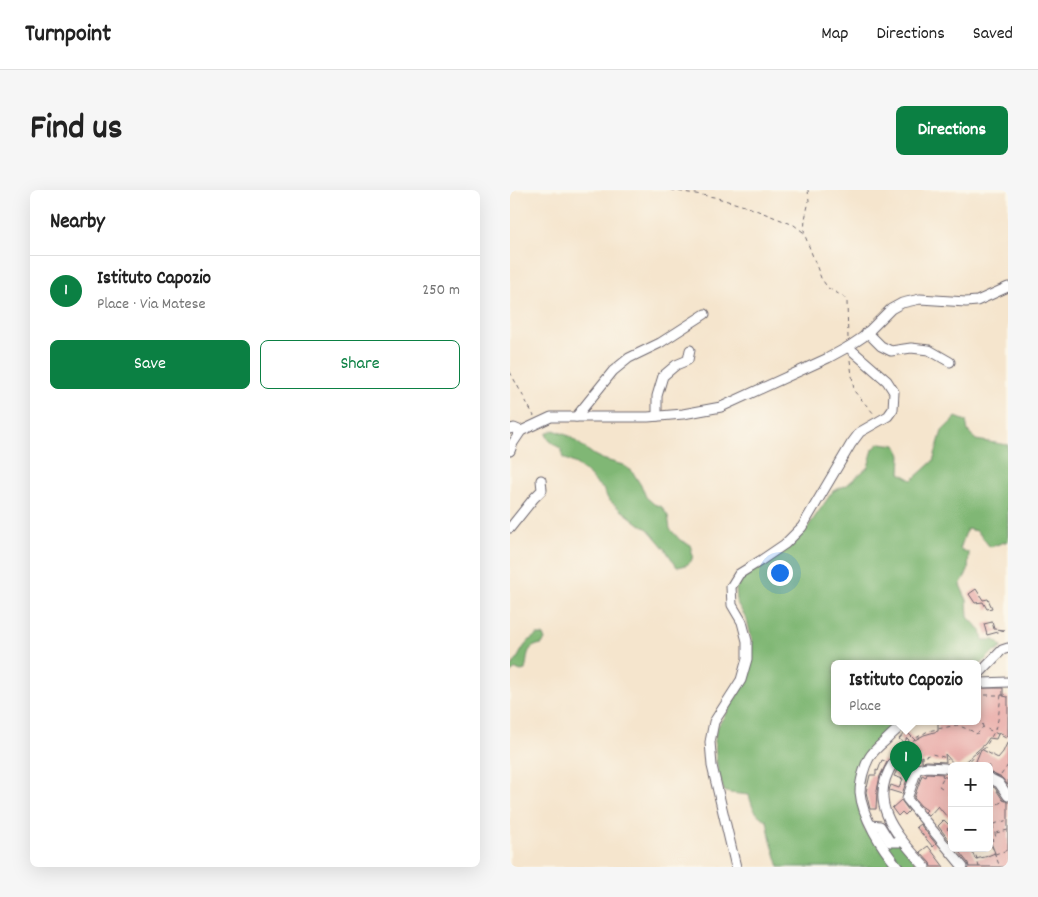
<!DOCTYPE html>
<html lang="en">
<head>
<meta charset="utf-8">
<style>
	:root { --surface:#fff; --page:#f6f6f6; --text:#222; --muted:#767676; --line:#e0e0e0; --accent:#0b8043 }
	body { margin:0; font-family:Dekko,sans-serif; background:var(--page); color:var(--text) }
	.controls { position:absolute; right:15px; bottom:15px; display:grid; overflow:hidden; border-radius:8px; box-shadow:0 5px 20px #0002 }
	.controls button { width:45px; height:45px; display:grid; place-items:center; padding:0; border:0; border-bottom:1px solid var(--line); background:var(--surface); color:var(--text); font:25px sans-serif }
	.you { position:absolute; left:269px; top:382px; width:18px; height:18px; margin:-12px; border:4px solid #fff; border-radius:50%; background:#1a73e8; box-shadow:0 0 0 8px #1a73e833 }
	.badge { display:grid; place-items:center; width:32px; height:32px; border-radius:50%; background:var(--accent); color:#fff; font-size:16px; font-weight:700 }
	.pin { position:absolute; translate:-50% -41px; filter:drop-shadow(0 1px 2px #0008) }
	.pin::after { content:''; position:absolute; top:26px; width:18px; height:15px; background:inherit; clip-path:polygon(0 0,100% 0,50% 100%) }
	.popup { position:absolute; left:321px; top:470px; width:150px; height:65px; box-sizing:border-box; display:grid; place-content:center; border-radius:8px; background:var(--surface); filter:drop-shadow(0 1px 4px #0005); font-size:16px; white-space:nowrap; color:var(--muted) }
	.popup b { font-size:19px; color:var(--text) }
	.popup::after { content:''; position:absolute; left:50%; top:100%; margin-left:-10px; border:10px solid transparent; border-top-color:var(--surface) }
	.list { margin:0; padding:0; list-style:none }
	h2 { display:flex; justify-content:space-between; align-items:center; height:65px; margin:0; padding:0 20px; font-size:21px }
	h2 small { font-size:16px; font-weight:400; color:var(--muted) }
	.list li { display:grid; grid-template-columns:32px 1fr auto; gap:15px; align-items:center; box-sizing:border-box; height:70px; padding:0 20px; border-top:1px solid var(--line) }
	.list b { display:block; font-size:19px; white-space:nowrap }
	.list p { margin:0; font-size:16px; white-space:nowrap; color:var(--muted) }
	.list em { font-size:16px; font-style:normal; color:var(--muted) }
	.actions { display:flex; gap:10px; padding:15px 20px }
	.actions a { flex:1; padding:11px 0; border:1px solid var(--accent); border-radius:8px; text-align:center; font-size:18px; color:var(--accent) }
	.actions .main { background:var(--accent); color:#fff }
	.map { position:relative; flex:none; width:498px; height:677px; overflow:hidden; border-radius:8px }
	header { display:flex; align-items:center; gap:30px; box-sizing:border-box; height:70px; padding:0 25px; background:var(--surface); border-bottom:1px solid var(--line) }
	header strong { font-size:24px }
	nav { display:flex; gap:28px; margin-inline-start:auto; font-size:18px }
	.intro { display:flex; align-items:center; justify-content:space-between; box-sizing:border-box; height:120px; padding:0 30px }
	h1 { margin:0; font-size:35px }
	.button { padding:12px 22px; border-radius:8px; background:var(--accent); color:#fff; font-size:18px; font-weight:700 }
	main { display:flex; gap:30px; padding:0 30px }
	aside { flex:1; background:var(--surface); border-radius:8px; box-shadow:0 5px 20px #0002 }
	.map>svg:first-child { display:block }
</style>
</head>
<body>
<header>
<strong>Turnpoint</strong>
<nav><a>Map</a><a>Directions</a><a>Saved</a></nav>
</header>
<div class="intro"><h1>Find us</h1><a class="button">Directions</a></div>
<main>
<aside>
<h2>Nearby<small></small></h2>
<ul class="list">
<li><span class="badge">1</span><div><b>Istituto Capozio</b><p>Place · Via Matese</p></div><em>250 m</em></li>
</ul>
<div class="actions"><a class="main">Save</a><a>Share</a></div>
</aside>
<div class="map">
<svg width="498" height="677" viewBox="0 0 498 677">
	<rect width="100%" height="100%" fill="#fbf7ec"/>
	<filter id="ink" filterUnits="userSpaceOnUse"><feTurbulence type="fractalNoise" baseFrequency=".02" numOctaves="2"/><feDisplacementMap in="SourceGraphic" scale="10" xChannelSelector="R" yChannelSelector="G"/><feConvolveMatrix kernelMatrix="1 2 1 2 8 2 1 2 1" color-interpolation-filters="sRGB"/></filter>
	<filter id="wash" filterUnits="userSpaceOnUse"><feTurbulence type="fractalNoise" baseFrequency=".0096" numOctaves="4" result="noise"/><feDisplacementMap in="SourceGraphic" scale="20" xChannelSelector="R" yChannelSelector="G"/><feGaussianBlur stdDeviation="1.12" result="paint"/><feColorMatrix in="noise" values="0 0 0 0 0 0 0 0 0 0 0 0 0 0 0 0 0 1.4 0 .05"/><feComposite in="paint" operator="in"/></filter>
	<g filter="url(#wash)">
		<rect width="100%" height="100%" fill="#f5e5cd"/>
		<!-- forest -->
		<g fill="#80b774" stroke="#516c58">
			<path d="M446,227L456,231L458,241L466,250L498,255V351L480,357L467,341L457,339L450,359L459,363L458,381L450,395L457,410L458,427L471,441L473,450H485L492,457L486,462L484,461L472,473L467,476V473H325V531H394L356,565L354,566L352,571L353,573L351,623L355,641L364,646L383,643L405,672L406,676L405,677H269L261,651L257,631C244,623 243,619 239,605L220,603L214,601L208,583L206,567L205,552L206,539L235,493L240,475L242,450L237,430L227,413L226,398L234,385L279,357L295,341L323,301L337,295L358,277L363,259L370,253L386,255L391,265L390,283L402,290L423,271L432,241Z"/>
			<path d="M44,240L59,246L84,265L92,269L113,275L122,281L132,297L136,307L144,314L152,317L158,326L160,339L170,350L180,355C185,369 183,375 167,377L155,359L138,339L132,336L106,316L98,309L94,300L85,292L80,286L66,274L53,268L52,260L39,250L36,244Z"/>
			<path d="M27,445H33L35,450L32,454C14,457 19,466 15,480L11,481L6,479L0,483V477C8,471 10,460 17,453C19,450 24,447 27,445Z"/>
		</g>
		<g id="blocks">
			<!-- building -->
			<g fill="#e7a3a0">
				<polygon points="466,399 473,410 478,409 482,418 477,419 473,412 465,413 459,404"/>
				<polygon points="482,432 484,439 495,440 477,445 474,434"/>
				<polygon points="467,498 493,498 493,506 498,507 498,547 489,542 486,549 479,548 475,554 450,576 446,576 444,574 435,564 436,572 417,571 412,572 412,566 404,571 397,570 392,566 398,557 397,556 399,550 397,548 394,553 389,549 396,541 405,550 414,545 428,541 428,531 467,531"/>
				<polygon points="498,551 498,595 492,588 479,582 479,576 464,576 471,559 488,568 493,562"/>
				<polygon points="372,570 377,572 370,586 367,601 366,619 360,619 356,602 360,585 366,585 366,580 368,581"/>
				<polygon points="387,580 399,584 392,604 379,600 381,595 389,598 393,589 384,586"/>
				<polygon points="417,583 433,584 432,586 442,589 442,604 439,607 442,609 442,624 437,627 428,616 419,626 415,622 417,620 411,616 404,608 412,585 416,587"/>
				<polygon points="479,595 485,598 493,610 498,612 498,677 459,677 458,673 446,658 461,658 465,669 475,667 485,663 479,648"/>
				<polygon points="391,610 399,621 395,625 392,622 388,626 382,618"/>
				<polygon points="434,630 440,636 437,639 442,644 442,654 428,636"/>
				<polygon points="410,634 426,654 423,657 406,637"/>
				<polygon points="418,656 434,677 421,677 420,673 410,662"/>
			</g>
		</g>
	</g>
	<g filter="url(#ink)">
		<use href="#blocks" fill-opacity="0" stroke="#6c666e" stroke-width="1"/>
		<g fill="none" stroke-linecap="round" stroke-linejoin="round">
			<!-- minor casing -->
			<g stroke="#6c666e" stroke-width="11">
				<g id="minor">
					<polyline points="357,142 371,156 381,161 401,158 419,160 440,172"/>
					<polyline points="147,226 147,206 153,186 166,175 178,170 180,160"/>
					<polyline points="66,227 103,181 119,168 150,153 195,124"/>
					<polyline points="0,239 4,238 11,241"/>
					<polyline points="0,261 3,253 11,241 41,227 138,227 173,224 211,217 318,168 338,157 353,147 381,119 392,113 410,109 456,112 467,111 498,97"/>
					<polyline points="0,338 24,308 32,300 31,290"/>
					<polyline points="467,486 492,460 498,458"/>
					<polyline points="467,492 472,493 498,492"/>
					<polyline points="407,579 397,609 453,677"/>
					<polyline points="479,588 489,593 498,606"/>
					<polyline points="361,635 370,636 380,652 393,652"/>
					<polyline points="226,677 202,576 200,552 204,532 231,490 237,469 237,451 232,432 222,415 221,397 229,384 250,371 275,354 292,337 341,254 350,242 378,226 383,219 384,202 377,191 338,157"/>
					<path d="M388,677C372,658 352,627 350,602C350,592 354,577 359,568C363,561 369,556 375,551C382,544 389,537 398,531"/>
					<path d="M415,677C388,646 355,614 384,572L407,579L417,577L435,578L442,580"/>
				</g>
			</g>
			<!-- path -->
			<g stroke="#6c666e" stroke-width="1" stroke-dasharray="4 4" stroke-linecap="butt">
				<polyline points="161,0 204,7 238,17 284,35 293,42"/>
				<polyline points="298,0 299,11 295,29 294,43 311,88 318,98 334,107 337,112 338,148"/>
				<polyline points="340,170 344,201 365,225"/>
				<polyline points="0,182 24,226"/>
				<polyline points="467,505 498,505"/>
				<polyline points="467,529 472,532 473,537 496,548 498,547"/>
				<polyline points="390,565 406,548 418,541 447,535 462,541 465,544 468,543 473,537"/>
				<polyline points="409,571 412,567 422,564 437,568 438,570"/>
				<polyline points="455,576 468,562 475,558 484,542 488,530 491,505"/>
				<polyline points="491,585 498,575"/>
				<polyline points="432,598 429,596 434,586"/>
				<polyline points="481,618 493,611"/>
				<polyline points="481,627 486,648 480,652 490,677"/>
				<polyline points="484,634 498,630"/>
				<polyline points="486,643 498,640"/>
				<polyline points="464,658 469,677"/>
				<polyline points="485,664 498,660"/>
			</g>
			<!-- minor -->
			<use href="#minor" stroke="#fff" stroke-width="9"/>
		</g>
	</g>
</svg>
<div class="controls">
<button>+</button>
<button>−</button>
</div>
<div class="you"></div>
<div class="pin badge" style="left:396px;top:592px">1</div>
<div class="popup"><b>Istituto Capozio</b>Place</div>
</div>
</main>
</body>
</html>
